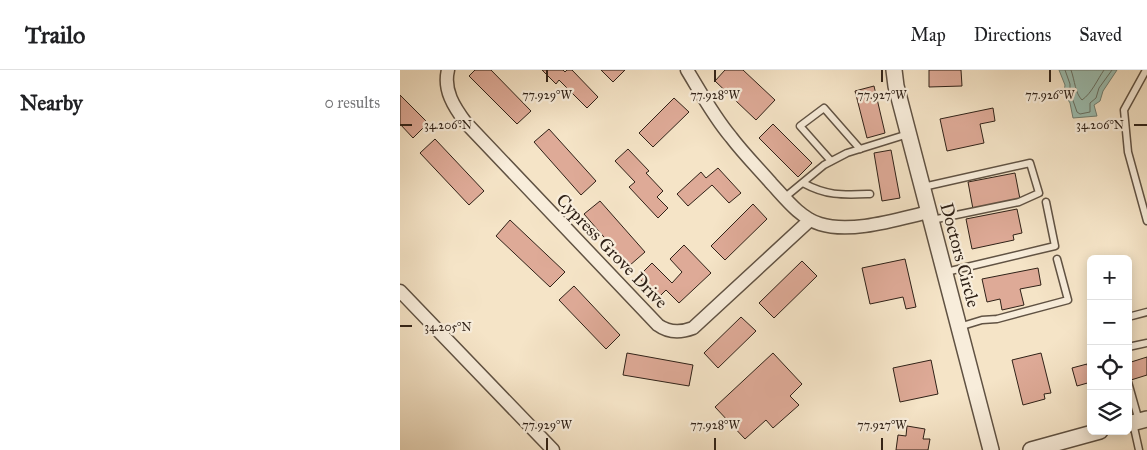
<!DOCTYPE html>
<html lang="en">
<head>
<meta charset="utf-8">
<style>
	:root { --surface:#fff; --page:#f6f6f6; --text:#202124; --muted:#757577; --line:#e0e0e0 }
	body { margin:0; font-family:"IM FELL Great Primer",serif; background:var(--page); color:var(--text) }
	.controls { position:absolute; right:15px; bottom:15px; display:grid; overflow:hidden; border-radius:8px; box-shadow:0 2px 12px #0003 }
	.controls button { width:45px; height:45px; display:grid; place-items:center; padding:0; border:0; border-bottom:1px solid var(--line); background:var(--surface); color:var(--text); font:25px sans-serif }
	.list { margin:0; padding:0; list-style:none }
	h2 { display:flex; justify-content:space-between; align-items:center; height:65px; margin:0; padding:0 20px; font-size:21px }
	h2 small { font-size:16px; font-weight:400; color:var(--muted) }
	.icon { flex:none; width:28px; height:28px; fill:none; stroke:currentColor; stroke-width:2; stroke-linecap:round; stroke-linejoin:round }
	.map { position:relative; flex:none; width:747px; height:380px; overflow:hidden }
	header { display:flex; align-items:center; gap:30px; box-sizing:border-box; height:70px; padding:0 25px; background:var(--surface); border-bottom:1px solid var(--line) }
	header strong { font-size:24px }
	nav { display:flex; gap:28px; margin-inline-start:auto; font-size:18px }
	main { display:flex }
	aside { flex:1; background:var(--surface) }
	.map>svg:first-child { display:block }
</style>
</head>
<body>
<header>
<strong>Trailo</strong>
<nav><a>Map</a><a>Directions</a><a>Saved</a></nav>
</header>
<main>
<aside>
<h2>Nearby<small>0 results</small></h2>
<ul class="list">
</ul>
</aside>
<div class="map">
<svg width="747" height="380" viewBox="0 0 747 380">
	<rect width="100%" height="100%" fill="#f5e4c7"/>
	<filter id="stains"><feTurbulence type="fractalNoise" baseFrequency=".004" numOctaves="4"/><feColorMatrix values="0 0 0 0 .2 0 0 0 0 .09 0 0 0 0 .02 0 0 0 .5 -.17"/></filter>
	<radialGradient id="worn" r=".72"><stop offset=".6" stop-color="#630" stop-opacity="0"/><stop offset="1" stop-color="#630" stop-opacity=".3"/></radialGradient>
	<!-- water -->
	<polygon fill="#9cbfb2" stroke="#708074" points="659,0 717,0 703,21 700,31 694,35 697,46 673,48 670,33 664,23 665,15"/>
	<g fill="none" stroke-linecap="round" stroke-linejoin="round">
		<!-- shore -->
		<g stroke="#667064" stroke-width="1">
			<polyline points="665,0 670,14 670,22 677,42 680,44 690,42 690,33 696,28 699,18 712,0"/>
			<path d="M671,0C675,11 675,23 682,30C692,23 697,10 704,0"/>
		</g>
	</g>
	<!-- building -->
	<g fill="#deaa97" stroke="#2f2117">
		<polygon points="75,0 91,0 131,41 117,54 69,6"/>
		<polygon points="142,0 163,0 165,2 167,0 172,0 198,27 187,38 159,10 156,14"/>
		<polygon points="201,0 225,0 213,12"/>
		<polygon points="325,0 343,0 375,30 356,50 315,11"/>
		<polygon points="529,0 561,0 562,16 529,17"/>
		<polygon points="474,16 485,63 467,68 455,21"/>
		<polygon points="0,25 28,53 13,68 0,54"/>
		<polygon points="274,28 289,42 253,77 239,63"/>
		<polygon points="593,38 595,51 580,54 584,73 547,81 540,49"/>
		<polygon points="373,54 412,93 398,107 359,68"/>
		<polygon points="149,59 196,111 181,125 134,72"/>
		<polygon points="35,69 84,121 69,135 20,83"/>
		<polygon points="228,79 249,101 246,103 263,121 257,127 268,138 258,148 229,117 235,112 215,91"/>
		<polygon points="491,80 500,128 482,131 474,83"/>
		<polygon points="318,98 341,123 329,133 312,115 288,136 277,124 301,102 306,108"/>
		<polygon points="615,103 620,129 573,139 568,112"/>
		<polygon points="200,131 245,182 229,196 184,144"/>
		<polygon points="353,134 367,149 325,190 311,176"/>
		<polygon points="617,139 622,163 613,165 614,170 572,179 566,149"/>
		<polygon points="110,150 165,202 150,217 96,166"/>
		<polygon points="284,175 311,203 279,233 266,220 258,228 238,207 252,193 272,213 282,202 270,189"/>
		<polygon points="505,189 516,237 506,239 503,227 470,234 462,198"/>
		<polygon points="402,191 417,206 374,248 359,233"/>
		<polygon points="638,198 641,215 620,219 624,235 602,240 600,229 587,232 582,209"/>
		<polygon points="174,216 220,265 206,279 159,230"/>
		<polygon points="341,247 356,261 318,298 304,283"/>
		<polygon points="227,283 293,295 289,316 223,305"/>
		<polygon points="373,283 402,314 390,326 399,335 373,358 366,350 345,369 315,337"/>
		<polygon points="641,283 651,323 644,324 645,329 623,335 612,290"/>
		<polygon points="747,287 747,305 731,310 728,301 728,293"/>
		<polygon points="531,290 538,324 500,332 493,298"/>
		<polygon points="687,294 691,312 677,316 672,298"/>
		<polygon points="507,356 525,359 523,369 530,369 528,380 496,380 498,365 506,366"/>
	</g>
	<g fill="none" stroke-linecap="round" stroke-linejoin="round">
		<!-- service casing -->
		<g stroke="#605243" stroke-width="9">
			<g id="service">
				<polyline points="746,0 724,40 728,82 747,151"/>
				<polyline points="431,91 400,56 424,38 460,79"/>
				<path d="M403,113C427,126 442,125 470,124"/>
				<polyline points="523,117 630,93 639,123 619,132 532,150"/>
				<polyline points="384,128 424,95 447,83 508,64"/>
				<polyline points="546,202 655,176 646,132"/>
				<polyline points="728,247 747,242"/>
				<polyline points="559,257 582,250 597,249 668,230 657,189"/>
				<polyline points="728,277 747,273"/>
				<polyline points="728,312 739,351"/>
				<polyline points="733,353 739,380"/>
			</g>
		</g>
		<!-- minor casing -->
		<g stroke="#605243" stroke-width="15">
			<g id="minor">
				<path d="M48,0C43,20 54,37 66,53L258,255C269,263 280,263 293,258L410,150"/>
				<path d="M287,0C301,23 314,47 331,67C343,83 358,98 371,113C385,128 400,148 420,154C452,164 498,149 529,142"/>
				<polyline points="0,221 153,380"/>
			</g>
		</g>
		<!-- tertiary casing -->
		<g stroke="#605243" stroke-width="18">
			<g id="tertiary">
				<polyline points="494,0 496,16 591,380"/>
				<polyline points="728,354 747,349"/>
				<polyline points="631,380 700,361"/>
			</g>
		</g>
		<!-- service -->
		<use href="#service" stroke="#f8eddb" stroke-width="6"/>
		<!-- minor -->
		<use href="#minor" stroke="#f8eddb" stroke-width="12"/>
		<!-- tertiary -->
		<use href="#tertiary" stroke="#f8eddb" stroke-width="15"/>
	</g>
	<!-- ticks -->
	<path fill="none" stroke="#2f2117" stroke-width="2" d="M147,0V12M315,0V12M482,0V12M650,0V12M0,55H12M734,55H747M0,256H12M147,368V380M315,368V380M482,368V380"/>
	<g text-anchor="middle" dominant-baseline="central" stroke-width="4.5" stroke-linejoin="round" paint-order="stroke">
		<!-- street labels -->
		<g font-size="18" fill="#2f2117" stroke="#f8eddb">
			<text transform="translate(212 181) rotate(46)">Cypress Grove Drive</text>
			<text transform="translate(560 185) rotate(75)">Doctors Circle</text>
		</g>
	</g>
	<g font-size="12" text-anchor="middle" fill="#2f2117" stroke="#f8eddb" stroke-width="4.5" stroke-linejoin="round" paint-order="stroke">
		<text x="147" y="29">77.929°W</text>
		<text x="315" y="29">77.928°W</text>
		<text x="482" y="29">77.927°W</text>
		<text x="650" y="29">77.926°W</text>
		<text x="48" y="59">34.206°N</text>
		<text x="700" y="59">34.206°N</text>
		<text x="48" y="261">34.205°N</text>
		<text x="147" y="359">77.929°W</text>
		<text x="315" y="359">77.928°W</text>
		<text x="482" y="359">77.927°W</text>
	</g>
	<rect width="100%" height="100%" filter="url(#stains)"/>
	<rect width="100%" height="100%" fill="url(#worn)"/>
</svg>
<div class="controls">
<button>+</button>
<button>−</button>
<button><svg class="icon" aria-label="locate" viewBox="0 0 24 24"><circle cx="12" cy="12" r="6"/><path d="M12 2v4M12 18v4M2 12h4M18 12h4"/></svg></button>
<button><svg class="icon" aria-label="layers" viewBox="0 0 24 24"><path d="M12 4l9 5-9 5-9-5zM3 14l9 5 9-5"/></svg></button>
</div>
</div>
</main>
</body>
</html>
